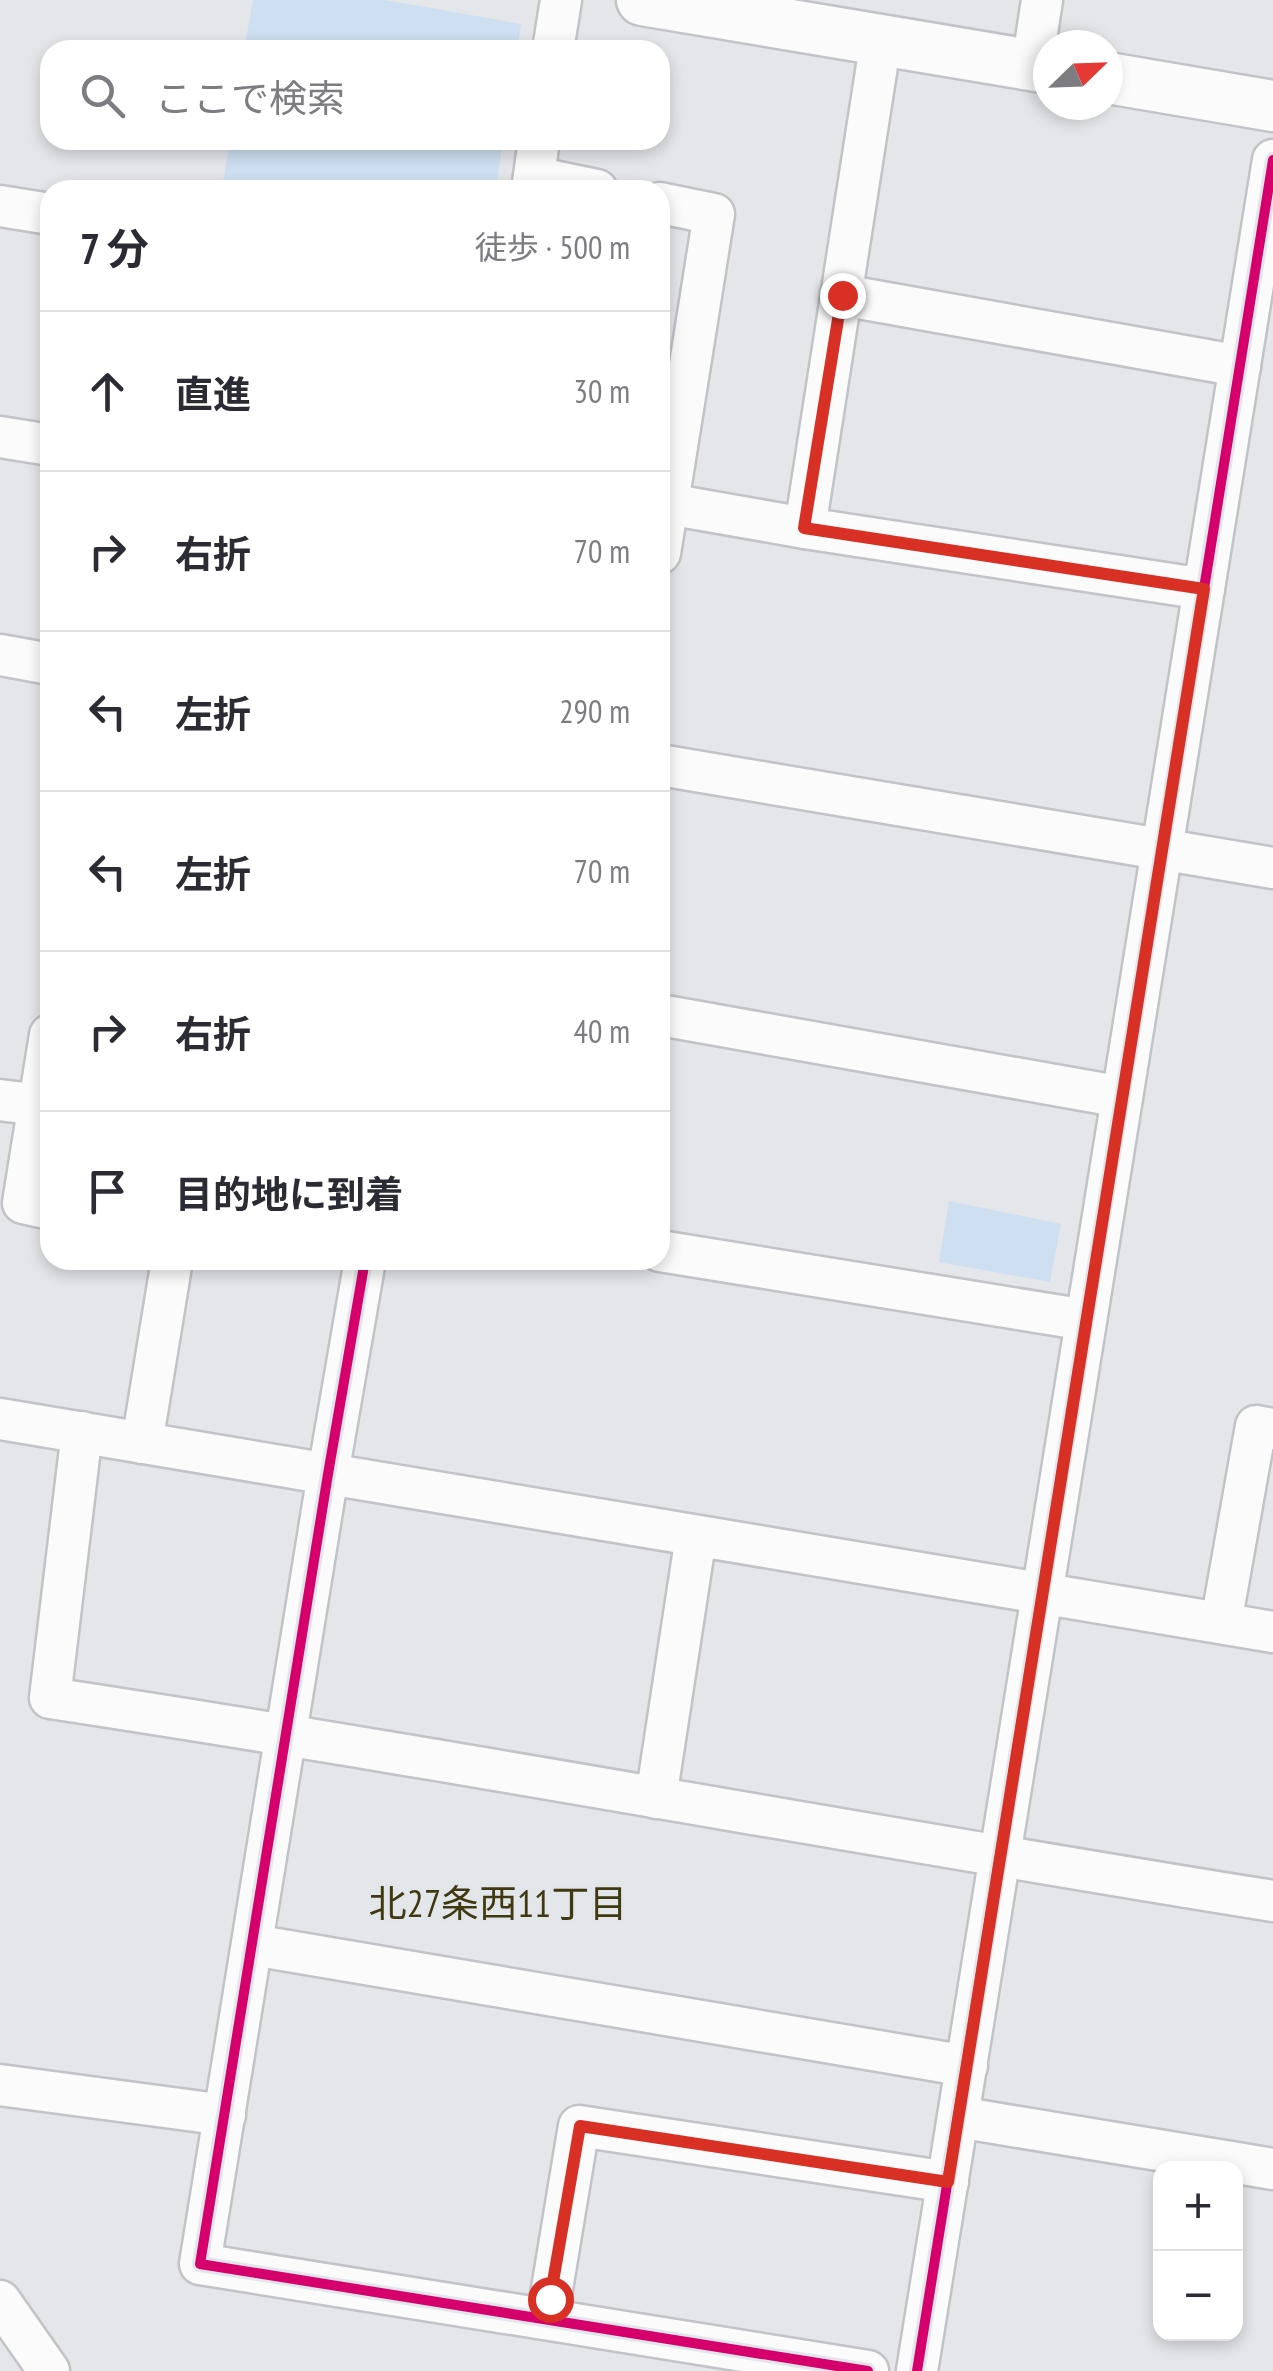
<!DOCTYPE html>
<html lang="ja">
<head>
<meta charset="utf-8">
<style>
	:root { --surface:#fff; --page:#f7f7f7; --text:#2b2b33; --muted:#7c7c81; --line:#e1e1e2 }
	body { margin:0; font-family:"PT Sans Narrow","Noto Sans JP",sans-serif; background:var(--page); color:var(--text) }
	.controls { position:absolute; right:30px; bottom:30px; display:grid; overflow:hidden; border-radius:20px; box-shadow:0 5px 15px #0003 }
	.controls button { width:90px; height:90px; display:grid; place-items:center; padding:0; border:0; border-bottom:2px solid var(--line); background:var(--surface); color:var(--text); font:50px sans-serif }
	.compass { position:absolute; left:1033px; top:30px; width:90px; height:90px; border-radius:50%; background:var(--surface); box-shadow:0 5px 15px #0003; rotate:67deg }
	.stop { position:absolute; width:30px; height:30px; margin:-22px; border:8px solid #d93025; border-radius:50%; background:#fff }
	.stop.end { background:#d93025; border-color:#fff; box-shadow:0 2px 10px #0008 }
	.list { margin:0; padding:0; list-style:none }
	h2 { display:flex; justify-content:space-between; align-items:center; height:130px; margin:0; padding:0 40px; font-size:42px }
	h2 small { font-size:32px; font-weight:400; color:var(--muted) }
	.list li { display:grid; grid-template-columns:65px 1fr auto; gap:30px; align-items:center; box-sizing:border-box; height:160px; padding:0 40px; border-top:2px solid var(--line) }
	.list b { display:block; font-size:38px; white-space:nowrap }
	.list em { font-size:32px; font-style:normal; color:var(--muted) }
	.icon { flex:none; width:55px; height:55px; fill:none; stroke:currentColor; stroke-width:2; stroke-linecap:round; stroke-linejoin:round }
	.map { position:relative; flex:none; width:1273px; height:2371px; overflow:hidden }
	.search { position:absolute; background:var(--surface); box-shadow:0 5px 15px #0003; left:40px; top:40px; width:630px; height:110px; display:flex; align-items:center; gap:25px; box-sizing:border-box; padding:0 35px; border-radius:30px; color:var(--muted); font-size:38px }
	.panel { position:absolute; background:var(--surface); box-shadow:0 5px 15px #0003; left:40px; top:180px; width:630px; height:1090px; border-radius:30px }
	.map>svg:first-child { display:block }
</style>
</head>
<body>
<div class="map">
<svg width="1273" height="2371" viewBox="0 0 1273 2371">
	<rect width="100%" height="100%" fill="#e4e6e9"/>
	<!-- green -->
	<g fill="#cddff1">
		<polygon points="253,0 385,0 521,24 517,50 244,50"/>
		<polygon points="230,140 503,140 496,190 222,190"/>
		<polygon points="949,1201 1061,1224 1050,1282 939,1262"/>
	</g>
	<g fill="none" stroke-linecap="round" stroke-linejoin="round">
		<!-- minor casing -->
		<g stroke="#c2c3c6" stroke-width="45">
			<g id="minor">
				<polyline points="553,50 561,0"/>
				<polyline points="1032,66 1042,0"/>
				<polyline points="534,177 597,190"/>
				<polyline points="532,190 539,140"/>
				<polyline points="660,203 714,214 660,553"/>
				<polyline points="0,206 50,214"/>
				<polyline points="842,295 1240,366"/>
				<polyline points="0,437 50,445"/>
				<polyline points="668,504 805,528 1204,589"/>
				<polyline points="805,528 881,40"/>
				<polyline points="0,655 50,664"/>
				<polyline points="660,765 1273,868"/>
				<polyline points="660,1015 1122,1097"/>
				<polyline points="50,1035 23,1203 50,1209"/>
				<polyline points="0,1100 40,1105"/>
				<polyline points="660,1251 1086,1320"/>
				<polyline points="365,1260 328,1474 200,2264 868,2371"/>
				<polyline points="0,1419 1273,1632"/>
				<path d="M82,1432L50,1698C459,1760 865,1836 1273,1901"/>
				<polyline points="142,1443 172,1260"/>
				<polyline points="1221,1623 1256,1426 1273,1429"/>
				<polyline points="656,1798 696,1536"/>
				<polyline points="253,1945 967,2066"/>
				<polyline points="0,2085 225,2115"/>
				<polyline points="958,2117 1273,2169"/>
				<polyline points="0,2301 49,2371"/>
				<polyline points="547,2319 579,2126 948,2182"/>
				<polyline points="917,2371 1273,160"/>
			</g>
		</g>
		<!-- tertiary casing -->
		<g stroke="#c2c3c6" stroke-width="55">
			<g id="tertiary">
				<polyline points="642,0 1048,68"/>
				<polyline points="1108,78 1273,106"/>
			</g>
		</g>
		<!-- minor -->
		<use href="#minor" stroke="#fbfbfc" stroke-width="40"/>
		<!-- tertiary -->
		<use href="#tertiary" stroke="#fbfbfc" stroke-width="50"/>
		<!-- cycleway casing -->
		<g stroke="#e2e6eb" stroke-width="16">
			<g id="cycleway">
				<polyline points="365,1260 328,1474 200,2264 868,2371"/>
				<polyline points="917,2371 1273,160"/>
			</g>
		</g>
		<!-- cycleway -->
		<use href="#cycleway" stroke="#d6006c" stroke-width="10"/>
	</g>
	<g fill="none" stroke-linecap="round" stroke-linejoin="round">
		<!-- route -->
		<polyline stroke="#d93025" stroke-width="12" points="550,2299 580,2126 948,2182 1204,589 804,528 842,295"/>
	</g>
	<g text-anchor="middle" dominant-baseline="central" stroke-width="8" stroke-linejoin="round" paint-order="stroke">
		<!-- neighbourhood labels -->
		<g font-size="38" fill="#40380e" stroke="#e2e6eb">
			<text x="498" y="1902">北27条西11丁目</text>
		</g>
	</g>
</svg>
<div class="controls">
<button>+</button>
<button>−</button>
</div>
<svg class="compass" viewBox="-18 -18 36 36"><path d="M0-13l5 13h-10z" fill="#e53935"/><path d="M0 13l5-13h-10z" fill="#7c7c81"/></svg>
<div class="stop" style="left:550px;top:2299px"></div>
<div class="stop end" style="left:842px;top:295px"></div>
<div class="search"><svg class="icon" aria-label="search" viewBox="0 0 24 24"><circle cx="10" cy="10" r="6"/><path d="M15 15l6 6"/></svg>ここで検索</div>
<section class="panel">
<h2>7 分<small>徒歩 · 500 m</small></h2>
<ul class="list">
<li><svg class="icon" aria-label="ahead" viewBox="0 0 24 24"><path d="M12 20V5M6 11l6-6 6 6"/></svg><div><b>直進</b></div><em>30 m</em></li>
<li><svg class="icon" aria-label="right" viewBox="0 0 24 24"><path d="M7 20v-9h11M14 6l5 5-5 5"/></svg><div><b>右折</b></div><em>70 m</em></li>
<li><svg class="icon" aria-label="left" viewBox="0 0 24 24"><path d="M17 20v-9H6M10 6l-5 5 5 5"/></svg><div><b>左折</b></div><em>290 m</em></li>
<li><svg class="icon" aria-label="left" viewBox="0 0 24 24"><path d="M17 20v-9H6M10 6l-5 5 5 5"/></svg><div><b>左折</b></div><em>70 m</em></li>
<li><svg class="icon" aria-label="right" viewBox="0 0 24 24"><path d="M7 20v-9h11M14 6l5 5-5 5"/></svg><div><b>右折</b></div><em>40 m</em></li>
<li><svg class="icon" aria-label="arrive" viewBox="0 0 24 24"><path d="M6 21V4h12l-3 4 3 4H6"/></svg><div><b>目的地に到着</b></div></li>
</ul>
</section>
</div>
</body>
</html>
